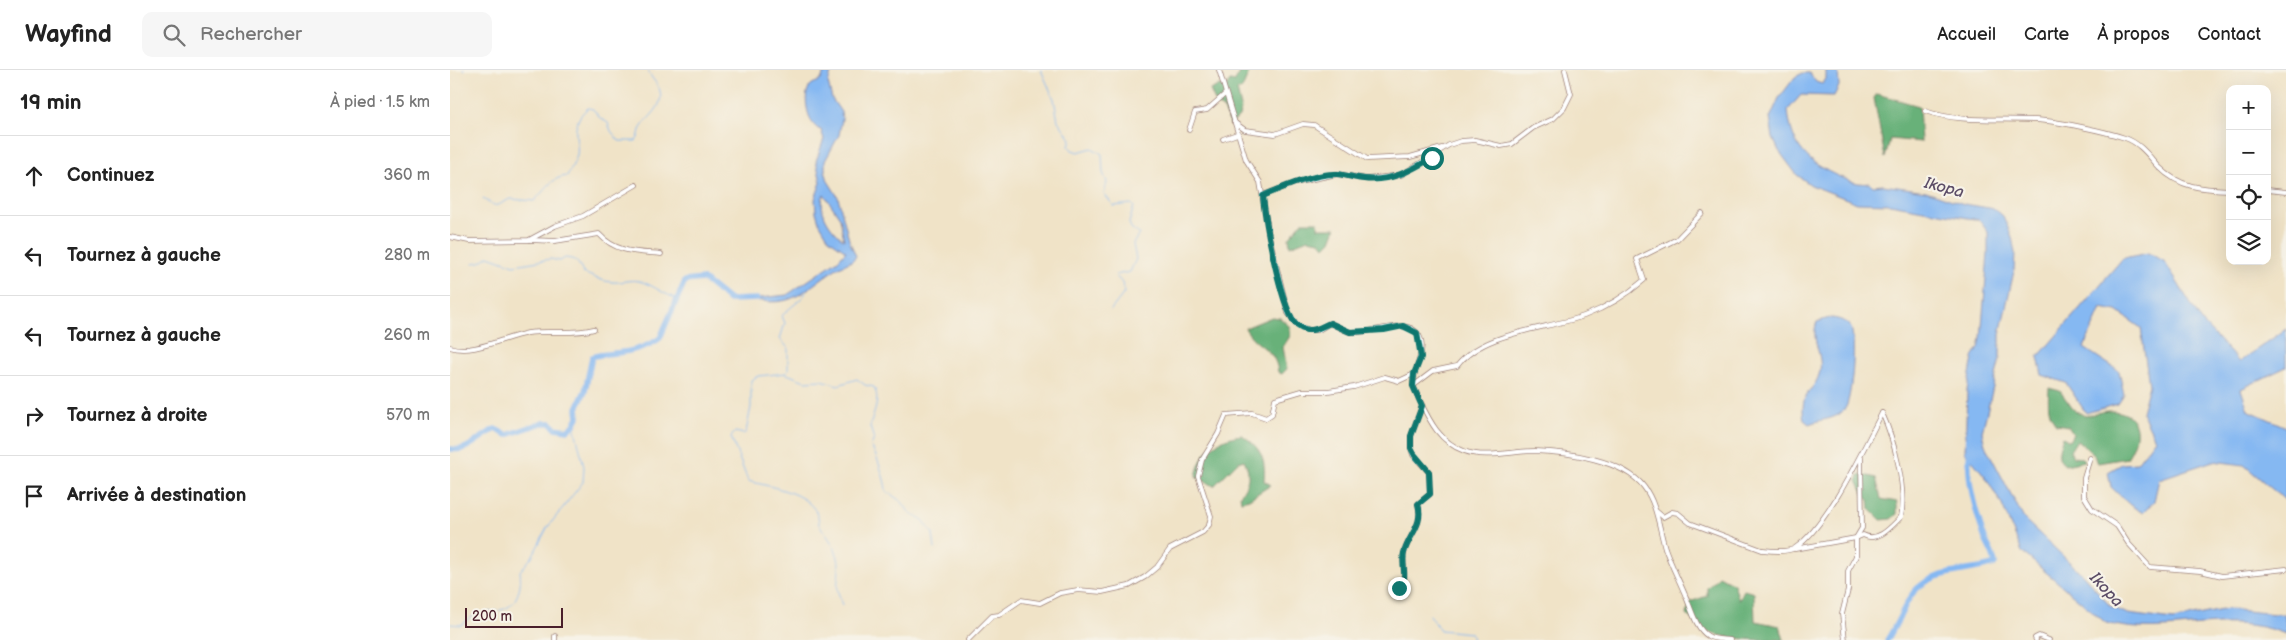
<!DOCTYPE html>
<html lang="fr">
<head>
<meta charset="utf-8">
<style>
	:root { --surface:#fff; --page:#f6f6f6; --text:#222; --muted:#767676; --line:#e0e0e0 }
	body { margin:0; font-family:"Balsamiq Sans",sans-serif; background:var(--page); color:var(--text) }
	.controls { position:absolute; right:15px; top:15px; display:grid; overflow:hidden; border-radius:10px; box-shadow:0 5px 20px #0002 }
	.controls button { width:45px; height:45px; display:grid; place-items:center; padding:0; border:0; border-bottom:1px solid var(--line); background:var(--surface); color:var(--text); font:25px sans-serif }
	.scale { position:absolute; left:15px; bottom:12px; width:98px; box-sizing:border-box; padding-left:5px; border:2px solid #4a1f2b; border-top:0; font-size:14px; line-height:18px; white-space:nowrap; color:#4a1f2b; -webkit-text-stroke:4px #f7f3e8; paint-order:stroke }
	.stop { position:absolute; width:15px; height:15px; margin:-11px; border:4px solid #0f766e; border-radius:50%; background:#fff }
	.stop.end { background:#0f766e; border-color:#fff; box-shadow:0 1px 5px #0008 }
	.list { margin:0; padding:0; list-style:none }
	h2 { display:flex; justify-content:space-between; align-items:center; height:65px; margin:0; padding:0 20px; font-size:21px }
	h2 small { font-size:16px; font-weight:400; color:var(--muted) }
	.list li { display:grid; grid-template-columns:32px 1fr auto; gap:15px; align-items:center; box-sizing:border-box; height:80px; padding:0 20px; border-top:1px solid var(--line) }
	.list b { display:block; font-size:19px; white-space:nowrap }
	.list em { font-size:16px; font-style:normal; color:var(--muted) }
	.icon { flex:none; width:28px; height:28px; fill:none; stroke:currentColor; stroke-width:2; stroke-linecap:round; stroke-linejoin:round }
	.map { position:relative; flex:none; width:1836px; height:570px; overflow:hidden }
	header { display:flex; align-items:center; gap:30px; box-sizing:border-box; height:70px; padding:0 25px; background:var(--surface); border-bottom:1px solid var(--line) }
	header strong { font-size:24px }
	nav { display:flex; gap:28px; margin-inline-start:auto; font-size:18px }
	.search { width:350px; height:45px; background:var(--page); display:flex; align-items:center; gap:12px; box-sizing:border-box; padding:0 18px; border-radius:10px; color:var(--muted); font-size:19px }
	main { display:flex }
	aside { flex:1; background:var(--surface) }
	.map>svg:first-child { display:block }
</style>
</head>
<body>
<header>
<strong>Wayfind</strong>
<div class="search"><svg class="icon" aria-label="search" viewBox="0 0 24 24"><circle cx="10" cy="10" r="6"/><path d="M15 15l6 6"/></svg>Rechercher</div>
<nav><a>Accueil</a><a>Carte</a><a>À propos</a><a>Contact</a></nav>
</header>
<main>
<aside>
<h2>19 min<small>À pied · 1.5 km</small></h2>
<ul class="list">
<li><svg class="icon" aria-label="ahead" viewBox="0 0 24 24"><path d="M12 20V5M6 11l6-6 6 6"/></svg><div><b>Continuez</b></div><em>360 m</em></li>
<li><svg class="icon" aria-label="left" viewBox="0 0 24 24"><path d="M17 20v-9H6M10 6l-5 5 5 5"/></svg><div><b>Tournez à gauche</b></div><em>280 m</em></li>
<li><svg class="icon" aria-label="left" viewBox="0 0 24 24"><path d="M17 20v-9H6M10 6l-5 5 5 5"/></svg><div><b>Tournez à gauche</b></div><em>260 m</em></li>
<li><svg class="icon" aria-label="right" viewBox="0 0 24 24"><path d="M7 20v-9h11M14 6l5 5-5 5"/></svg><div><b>Tournez à droite</b></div><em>570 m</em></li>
<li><svg class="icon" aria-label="arrive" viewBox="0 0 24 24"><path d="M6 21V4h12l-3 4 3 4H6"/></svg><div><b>Arrivée à destination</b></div></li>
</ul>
</aside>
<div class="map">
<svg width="1836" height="570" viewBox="0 0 1836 570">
	<rect width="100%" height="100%" fill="#f7f3e8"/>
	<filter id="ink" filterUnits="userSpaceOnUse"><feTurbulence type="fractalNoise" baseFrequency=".02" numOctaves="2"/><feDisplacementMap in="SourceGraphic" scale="10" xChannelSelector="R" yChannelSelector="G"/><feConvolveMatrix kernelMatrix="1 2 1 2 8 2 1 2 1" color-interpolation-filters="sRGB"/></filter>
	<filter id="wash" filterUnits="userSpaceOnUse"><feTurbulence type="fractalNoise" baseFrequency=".0096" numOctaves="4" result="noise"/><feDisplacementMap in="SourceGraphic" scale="20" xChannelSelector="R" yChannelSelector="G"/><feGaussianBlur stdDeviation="1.12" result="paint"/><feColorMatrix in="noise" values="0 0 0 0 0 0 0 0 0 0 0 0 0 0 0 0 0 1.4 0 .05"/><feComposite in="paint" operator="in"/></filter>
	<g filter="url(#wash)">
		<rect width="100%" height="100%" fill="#f0e3c7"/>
		<!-- forest -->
		<g fill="#68b179" stroke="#596852">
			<polygon points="790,0 800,0 792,19 787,20 791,37 789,47 780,55 774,39 767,36 760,20 768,16 776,17 780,11 785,12"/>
			<polygon points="1427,24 1469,36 1471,72 1440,69 1435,88 1424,28"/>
			<polygon points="852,152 868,152 868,158 886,158 881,171 875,177 870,171 858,169 840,176 839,168"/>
			<path d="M822,247L830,248L840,257V266L833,277L837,299L832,304L828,302C825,277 807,279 795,258Z"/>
			<path d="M1599,318L1610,321L1623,339L1635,346C1642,345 1651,341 1658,341C1691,340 1692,366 1677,388L1648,393L1644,385L1627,370L1620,381L1623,387L1632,388L1635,391L1615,395C1605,388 1609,378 1613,367L1619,371L1623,364L1618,356L1606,354C1597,343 1598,332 1599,318Z"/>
			<path d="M792,365C811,378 816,388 814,411L821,415L799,429L791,431L790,425C799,413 801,404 794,390L788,392L764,416L746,407C750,382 767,368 792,365Z"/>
			<polygon points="1410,404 1426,408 1431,429 1447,432 1447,444 1441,449 1431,450 1420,439 1419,430 1415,427 1407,411"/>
			<path d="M1269,506L1284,514L1289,530L1294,520L1304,523L1305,551L1330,556L1334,570C1309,570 1279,570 1255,561C1249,557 1243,550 1237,545L1240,532L1257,526V518Z"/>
		</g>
		<!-- water -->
		<g fill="#85b8f2" stroke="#686c8e" fill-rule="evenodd">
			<path d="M375,0H382L378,13L382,29L391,42L392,49L389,65L375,91V100L378,111L388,127L399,170L406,186C402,193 391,195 384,200C352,221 344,239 301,229L337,225L388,190L396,181L379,169L369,152L366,142L365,129L371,112L366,91L374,69L371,60C358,57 351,24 361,15C363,13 368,12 371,10ZM374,124L390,148L394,170C381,160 367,142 374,124Z"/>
			<path d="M1376,0H1388L1389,16L1384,26L1351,25L1338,40C1341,77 1358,93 1390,107C1401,111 1408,115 1420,113L1423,116L1433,115L1476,121L1514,134L1545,139L1553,146L1562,167L1565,183L1564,201L1550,264V289L1532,362L1535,375L1574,449L1633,505L1661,537L1678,544L1723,550L1777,539L1835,545L1836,564C1770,539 1721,570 1656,553L1572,482L1552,435L1535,406L1515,382L1517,320L1523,288L1529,278L1531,268L1538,184V162L1529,150L1440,134L1407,133L1361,115L1347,105L1329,81L1323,68L1320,48L1329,28L1345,7L1353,3H1359L1366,12L1372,14L1376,9Z"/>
			<polygon points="1698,183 1714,191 1752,252 1789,292 1836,259 1836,297 1791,319 1798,340 1836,357 1836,431 1794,395 1763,391 1709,409 1704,431 1693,443 1680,435 1661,417 1658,402 1672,394 1687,393 1705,369 1692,342 1699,315 1691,258 1667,241 1651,238 1634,278 1669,301 1674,325 1668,334 1636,343 1616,313 1592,305 1588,287 1673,188"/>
			<path d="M1379,248C1386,248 1395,250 1400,256C1407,267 1402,325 1396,337C1389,350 1370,349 1359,354L1354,350C1349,319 1365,324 1370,301C1373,284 1360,269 1367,252Z"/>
		</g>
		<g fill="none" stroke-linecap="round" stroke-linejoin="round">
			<!-- stream -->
			<g stroke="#85b8f2" stroke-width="1">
				<polyline points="13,0 14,0"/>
				<polyline points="591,0 604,29 608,51 621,69 619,76 622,80 628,82 642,78 652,84 653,103 657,112 654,124 664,136 681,134 684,136 679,153 681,158 689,164 683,174 686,189 680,202 665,205 672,213 674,223 661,240"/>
				<path d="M33,129C50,138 43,137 60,129L84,131C94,122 101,107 117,106C120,101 124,93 126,88C132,73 116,56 138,38L143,39L150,48L158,53L161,61L169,71H186C189,67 189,64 190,60C197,46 214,39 210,21C208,13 200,8 198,0"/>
				<path d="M23,193L30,192L39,186L64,195L101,189L110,191L115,188C127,189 128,192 133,203C142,206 150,211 162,212C171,213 180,209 189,211C204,215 214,225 228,229"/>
				<path d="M356,222C352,231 339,237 332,246L335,253L330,269L338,278V301L336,303L308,306L301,310V337L296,362L294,364L285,362L281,367L298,411C320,417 370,423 369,455C377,465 390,482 389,497C388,517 385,514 392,535"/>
				<path d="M337,304L355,311L372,310L388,315L407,309L415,315L424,317C431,331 423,343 420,357L424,369L421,376C426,383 436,412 436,421L452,432L459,442L473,450L483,464L485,479"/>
				<polyline points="980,545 990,560 1021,563 1023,570"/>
				<path d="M0,554L11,555C16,552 18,548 24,546C33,542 42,542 51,540C68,536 72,515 70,501L82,487L97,458L133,412L134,397L124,355"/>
			</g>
			<!-- river -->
			<g stroke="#85b8f2" stroke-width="5.5">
				<path d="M0,379C4,379 8,380 12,379C21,377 35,364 45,359L57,365L92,353H101L105,358L118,360L124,355L128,347L127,338L135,321L142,287C152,283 163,284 173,282C184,281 201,275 210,268L235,211L253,209L279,230L307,229"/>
				<path d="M1437,570C1447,555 1453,537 1463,523C1482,499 1519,503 1545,494C1544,484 1539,478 1535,469C1527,446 1515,406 1520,381"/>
			</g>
		</g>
	</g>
	<g filter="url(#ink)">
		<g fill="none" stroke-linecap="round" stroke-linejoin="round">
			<!-- minor casing -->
			<g stroke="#9d8179" stroke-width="5.5">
				<g id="minor">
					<path d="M769,0L796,90L810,112L819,166L838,243L848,256L860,260H869L880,253C887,256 895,261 901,262C919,264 951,250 964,260C982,273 963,298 963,314C964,319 968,326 970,331C980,352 990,372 1014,381C1035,389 1063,381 1085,381C1117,382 1174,390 1194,417C1207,434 1209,458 1215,478C1221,495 1229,510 1236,527C1241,538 1246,559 1258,566C1264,570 1273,569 1280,570"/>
					<path d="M1475,41C1509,53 1549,48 1585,50C1607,51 1654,61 1675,68C1690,73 1699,86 1709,97C1730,118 1752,119 1780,120"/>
					<polyline points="784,52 795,60 825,64 853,54 864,55 917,89 960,87 992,78"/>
					<polyline points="739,60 745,42 757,40 775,24"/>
					<polyline points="773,69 787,64"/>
					<polyline points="1817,120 1836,122"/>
					<polyline points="813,125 845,113 887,104 917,109 951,105 999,75 1011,71 1025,70 1051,76 1062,74 1083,58 1103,49 1114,38 1121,24 1115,0"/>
					<polyline points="0,167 19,171 79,170 105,156 133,146 186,115"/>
					<path d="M81,170L105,171L149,164C166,183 188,182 211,184"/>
					<path d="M0,277C22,285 55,267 78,263C100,260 122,265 144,259"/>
					<path d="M963,316L983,301L1007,296C1034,261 1095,260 1134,246C1155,238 1177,225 1194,210L1187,189L1227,169L1252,143"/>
					<polyline points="1640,388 1634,408 1634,426 1642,439 1667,456 1678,473 1700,497 1750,501 1772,506 1836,499"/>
					<path d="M1206,441L1213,447L1222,442L1228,443L1240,453L1312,480C1321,481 1337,483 1345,478C1378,456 1413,379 1432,343"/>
					<path d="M1345,479L1406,468L1413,465C1428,473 1441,457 1451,447C1457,419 1444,369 1432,343"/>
					<path d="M949,518C959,507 951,495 954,483C959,464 974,455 968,434L980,424L979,402L963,385L961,378V366L972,336"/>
					<polyline points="105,566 105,570"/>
					<polyline points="518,570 542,546 549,545 571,530 590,533 610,523 628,520 652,522 679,516 695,507 707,497 720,479 753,462 759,455 761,446 748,406 752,390 768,364 776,345 802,343 816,348 822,344 825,329 852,321 878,321 904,317 935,307 949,311 964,304"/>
					<polyline points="1395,570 1392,544 1398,520 1398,501 1406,486 1406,468 1412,458 1411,387"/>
					<polyline points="1586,570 1585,568 1589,566 1599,570"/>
				</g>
			</g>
			<!-- minor -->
			<use href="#minor" stroke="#fff" stroke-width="4"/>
		</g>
	</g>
	<g fill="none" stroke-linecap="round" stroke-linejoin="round" filter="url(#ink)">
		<!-- route -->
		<path stroke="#0f766e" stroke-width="6" d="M949,518C959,508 951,495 954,483C959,464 974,455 968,434L980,424L979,402L964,384L961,378V366L972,336L963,316L964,304L971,287L967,263L953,256L934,260L900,262L880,253C870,257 860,265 848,256C831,243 815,149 813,126C833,117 866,103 887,104C896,105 905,108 914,109C940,112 960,101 982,88"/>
	</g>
	<g text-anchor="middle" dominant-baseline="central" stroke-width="4.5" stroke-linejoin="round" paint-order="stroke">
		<!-- water labels -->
		<g font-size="16" font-style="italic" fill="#5c4d67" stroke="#f7f3e8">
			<text transform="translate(1494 118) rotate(15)">Ikopa</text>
			<text transform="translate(1656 520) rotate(47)">Ikopa</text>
		</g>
	</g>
</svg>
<div class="controls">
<button>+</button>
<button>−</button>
<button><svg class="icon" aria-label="locate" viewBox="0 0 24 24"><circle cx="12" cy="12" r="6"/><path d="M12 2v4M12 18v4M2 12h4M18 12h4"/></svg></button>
<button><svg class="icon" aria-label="layers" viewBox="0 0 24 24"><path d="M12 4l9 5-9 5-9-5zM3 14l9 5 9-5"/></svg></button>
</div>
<div class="scale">200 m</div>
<div class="stop" style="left:982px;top:88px"></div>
<div class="stop end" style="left:949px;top:518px"></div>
</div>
</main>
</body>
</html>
